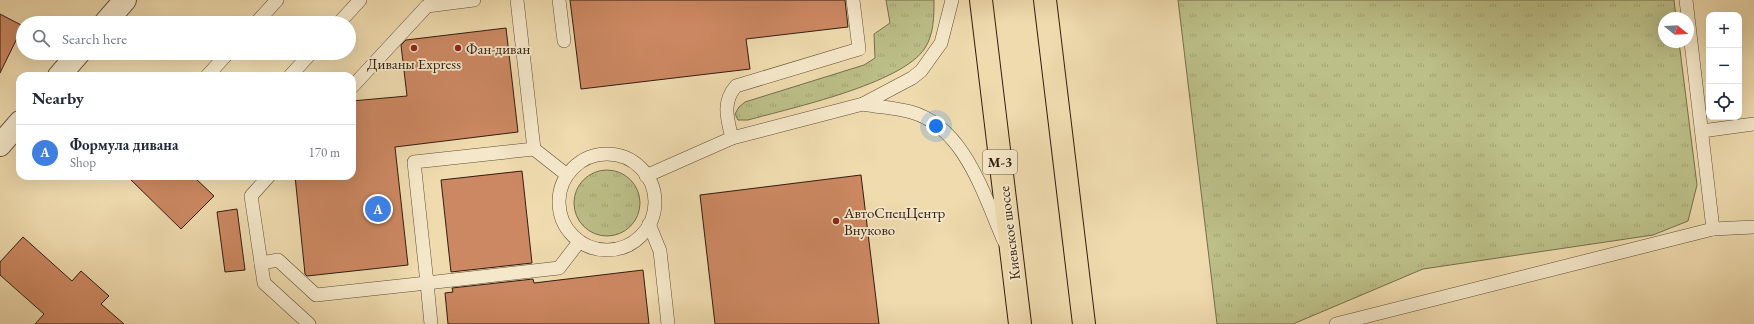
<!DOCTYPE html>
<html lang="en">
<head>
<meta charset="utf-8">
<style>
	:root { --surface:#fff; --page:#f2f2f3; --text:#1f2937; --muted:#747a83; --line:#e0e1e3; --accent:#8f2418 }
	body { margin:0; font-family:"EB Garamond",serif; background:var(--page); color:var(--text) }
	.controls { position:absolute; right:12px; top:12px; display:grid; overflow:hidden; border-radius:8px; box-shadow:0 4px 16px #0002 }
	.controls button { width:36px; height:36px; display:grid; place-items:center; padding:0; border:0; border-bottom:1px solid var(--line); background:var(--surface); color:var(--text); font:20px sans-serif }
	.compass { position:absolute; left:1658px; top:12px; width:36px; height:36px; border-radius:50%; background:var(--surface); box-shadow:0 4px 16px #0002; rotate:108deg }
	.you { position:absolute; left:936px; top:126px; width:14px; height:14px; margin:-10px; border:3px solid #fff; border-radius:50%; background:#1a73e8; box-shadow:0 0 0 6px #1a73e833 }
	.badge { display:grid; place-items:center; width:26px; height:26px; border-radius:50%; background:var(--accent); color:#fff; font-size:13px; font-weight:700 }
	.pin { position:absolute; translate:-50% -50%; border:2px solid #fff; box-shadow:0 1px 4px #0006 }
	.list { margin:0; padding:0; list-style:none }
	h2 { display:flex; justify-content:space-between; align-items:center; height:52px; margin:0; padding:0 16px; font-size:17px }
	h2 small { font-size:13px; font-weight:400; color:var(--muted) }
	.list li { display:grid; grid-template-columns:26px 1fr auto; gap:12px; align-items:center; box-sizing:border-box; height:56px; padding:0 16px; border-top:1px solid var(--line) }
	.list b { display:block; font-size:15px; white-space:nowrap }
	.list p { margin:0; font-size:13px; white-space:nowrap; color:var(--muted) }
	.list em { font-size:13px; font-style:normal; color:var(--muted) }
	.icon { flex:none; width:22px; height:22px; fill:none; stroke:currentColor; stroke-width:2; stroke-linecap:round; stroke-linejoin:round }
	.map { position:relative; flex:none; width:1754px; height:324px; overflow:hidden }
	.search { position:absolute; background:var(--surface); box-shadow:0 4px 16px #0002; left:16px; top:16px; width:340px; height:44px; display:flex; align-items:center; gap:10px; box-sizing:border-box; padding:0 14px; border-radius:22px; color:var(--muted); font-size:15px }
	.panel { position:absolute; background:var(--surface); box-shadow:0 4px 16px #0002; left:16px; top:72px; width:340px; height:108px; border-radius:12px }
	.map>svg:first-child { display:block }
</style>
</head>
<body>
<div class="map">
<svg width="1754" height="324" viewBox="0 0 1754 324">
	<defs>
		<pattern id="grass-tufts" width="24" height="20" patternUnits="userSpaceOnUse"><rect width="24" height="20" fill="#bcbf88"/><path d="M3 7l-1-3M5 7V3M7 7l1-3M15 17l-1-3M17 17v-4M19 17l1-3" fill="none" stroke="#a2a474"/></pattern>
	</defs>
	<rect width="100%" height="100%" fill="#efdbae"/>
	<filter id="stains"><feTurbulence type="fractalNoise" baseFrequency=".005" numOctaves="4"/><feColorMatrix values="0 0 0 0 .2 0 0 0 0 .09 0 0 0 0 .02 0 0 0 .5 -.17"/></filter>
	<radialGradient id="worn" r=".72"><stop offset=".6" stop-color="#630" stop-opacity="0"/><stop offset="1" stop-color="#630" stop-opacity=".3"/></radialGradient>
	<!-- grass -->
	<g fill="url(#grass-tufts)" stroke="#766e4c">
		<path d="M886,0H934C934,16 934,34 925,48C902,84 791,108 748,120H738L735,114L739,107L745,102L864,65L875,58L874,34L890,23Z"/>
		<polygon points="1178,0 1674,0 1676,18 1664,18 1664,42 1679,42 1697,185 1688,221 1653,235 1423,269 1293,324 1217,324"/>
		<circle cx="607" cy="203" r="33"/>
	</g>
	<!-- building -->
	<g fill="#cc8862" stroke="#311c11">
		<polygon points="570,0 845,0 848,27 746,39 750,69 581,89"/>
		<polygon points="0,14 23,26 0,73"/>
		<polygon points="506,28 518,132 395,147 408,265 307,276 305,274 295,176 352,176 352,166 355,165 352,130 352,101 407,96 401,45 406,40"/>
		<polygon points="522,171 532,263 451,272 441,180"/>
		<polygon points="861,175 879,324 715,324 700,195"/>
		<polygon points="127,176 193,176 214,196 181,229"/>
		<polygon points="237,209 245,270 225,272 217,212"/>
		<polygon points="23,237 72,281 81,271 109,296 101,304 124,324 35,324 44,314 0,275 0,262"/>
		<polygon points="643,270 649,324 448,324 445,293 453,292 452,288 533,279 534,283"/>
	</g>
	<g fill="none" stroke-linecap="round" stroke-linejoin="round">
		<!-- lane casing -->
		<g stroke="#604c38" stroke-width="14">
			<g id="lane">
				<polyline points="517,0 534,149 567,175"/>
				<polyline points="559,0 564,41"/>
				<polyline points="1686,0 1713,229 1754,227"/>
				<polyline points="256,23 277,0"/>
				<polyline points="339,23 360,0"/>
				<polyline points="207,76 228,53"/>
				<polyline points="290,76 311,53"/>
				<polyline points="352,87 427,6 474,0"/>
				<path d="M863,104C879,107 896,108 911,112C965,127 984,196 1004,241"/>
				<polyline points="1702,131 1754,124"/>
				<path d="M732,138C727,118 722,102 736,86L859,49L853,0"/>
				<polyline points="534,149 414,162 427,283 559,268 579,242"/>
				<circle cx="607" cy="202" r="48"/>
				<polyline points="269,176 251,196 264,283 309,324"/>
				<polyline points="646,176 732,138 863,104 912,78 921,71 941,43 952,0"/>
				<polyline points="649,224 660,251 668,324"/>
				<polyline points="261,263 278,260 316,295 427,283 431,324"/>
				<polyline points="1336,324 1713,229"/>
			</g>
		</g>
		<!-- street casing -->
		<g stroke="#604c38" stroke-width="24">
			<g id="street">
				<polyline points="105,23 125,0"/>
				<polyline points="59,76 79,53"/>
				<polyline points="0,145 20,122"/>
			</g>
		</g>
		<!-- highway casing -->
		<g stroke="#311c11" stroke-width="24">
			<g id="highway">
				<polyline points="981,0 1020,324"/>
				<polyline points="1045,0 1084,324"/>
			</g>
		</g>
		<!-- lane -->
		<use href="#lane" stroke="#f5e8ca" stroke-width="13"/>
		<!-- street -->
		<use href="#street" stroke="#f5e8ca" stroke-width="22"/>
		<!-- highway -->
		<use href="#highway" stroke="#efdbae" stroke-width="22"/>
	</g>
	<!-- markers -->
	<g fill="#8f2418" stroke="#f5e8ca" stroke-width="1.5">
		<circle cx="414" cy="48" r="4"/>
		<circle cx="458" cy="48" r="4"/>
		<circle cx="836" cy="221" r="4"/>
	</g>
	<g text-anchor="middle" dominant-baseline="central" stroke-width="3.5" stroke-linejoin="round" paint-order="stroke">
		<!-- shield labels -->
		<rect fill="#f5e8ca" stroke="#6c5948" stroke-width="1" x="983" y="150" width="34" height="24" rx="3"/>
		<g font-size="14" font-weight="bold" fill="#311c11">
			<text x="1000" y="162">М-3</text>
		</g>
		<!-- poi labels -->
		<g font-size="15" fill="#311c11" stroke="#f5e8ca" text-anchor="start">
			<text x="466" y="48">Фан-диван</text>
			<text x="414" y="63" text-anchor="middle">Диваны Express</text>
			<text x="844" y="212">АвтоСпецЦентр<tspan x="844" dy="17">Внуково</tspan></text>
		</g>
		<!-- street labels -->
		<g font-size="15" fill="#311c11" stroke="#f5e8ca">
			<text transform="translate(1009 233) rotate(-97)">Киевское шоссе</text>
		</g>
	</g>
	<rect width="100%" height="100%" filter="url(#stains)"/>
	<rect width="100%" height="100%" fill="url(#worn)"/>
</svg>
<div class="controls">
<button>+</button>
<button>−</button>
<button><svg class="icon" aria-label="locate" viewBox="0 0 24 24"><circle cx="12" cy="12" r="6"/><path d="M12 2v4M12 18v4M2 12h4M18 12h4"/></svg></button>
</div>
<svg class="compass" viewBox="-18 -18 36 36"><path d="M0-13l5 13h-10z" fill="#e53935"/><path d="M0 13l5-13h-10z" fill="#747a83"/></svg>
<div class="you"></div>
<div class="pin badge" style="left:378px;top:209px;background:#3f7fe0">A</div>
<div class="search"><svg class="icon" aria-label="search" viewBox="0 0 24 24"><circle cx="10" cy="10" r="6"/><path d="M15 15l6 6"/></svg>Search here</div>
<section class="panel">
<h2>Nearby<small></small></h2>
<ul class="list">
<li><span class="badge" style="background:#3f7fe0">A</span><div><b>Формула дивана</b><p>Shop</p></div><em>170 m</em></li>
</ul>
</section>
</div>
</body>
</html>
